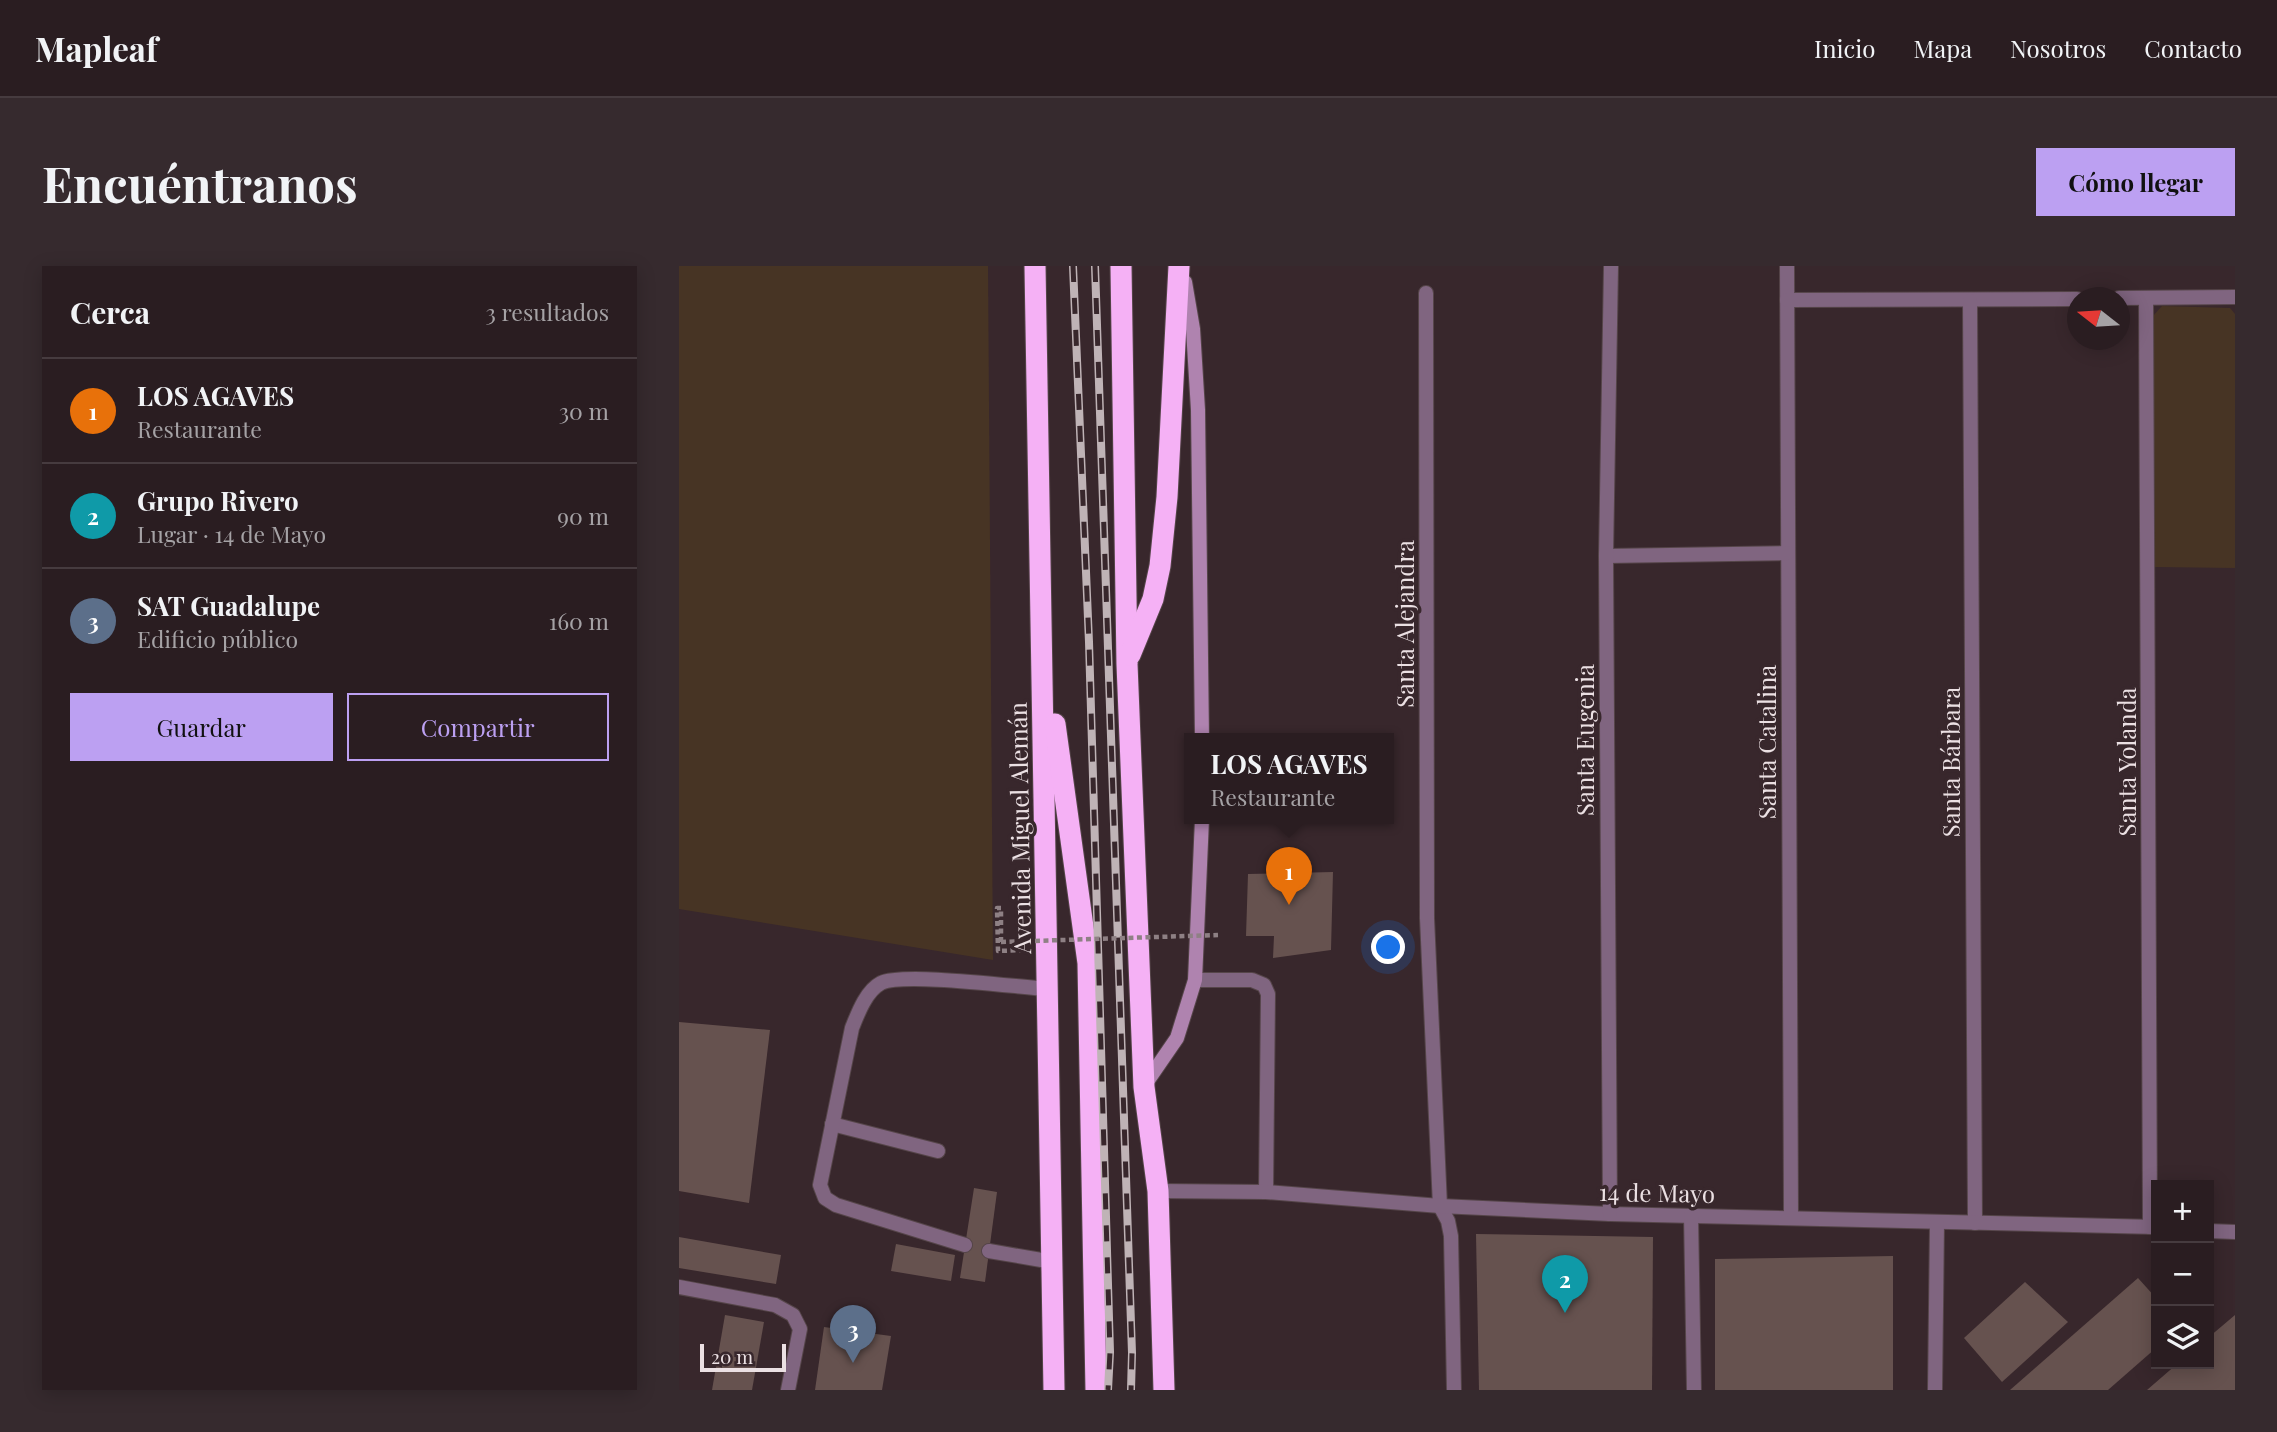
<!DOCTYPE html>
<html lang="es">
<head>
<meta charset="utf-8">
<style>
	:root { --surface:#2a1d21; --page:#362a2e; --text:#f1f3f6; --muted:#a5a2a5; --line:#463b3f; --accent:#bca0f2 }
	body { margin:0; font-family:"Playfair Display",serif; background:var(--page); color:var(--text) }
	.controls { position:absolute; right:21px; bottom:21px; display:grid; overflow:hidden; border-radius:0px; box-shadow:0 4px 18px #0003 }
	.controls button { width:63px; height:63px; display:grid; place-items:center; padding:0; border:0; border-bottom:2px solid var(--line); background:var(--surface); color:var(--text); font:35px sans-serif }
	.compass { position:absolute; left:1388px; top:21px; width:63px; height:63px; border-radius:50%; background:var(--surface); box-shadow:0 4px 18px #0003; rotate:287deg }
	.scale { position:absolute; left:21px; bottom:18px; width:86px; box-sizing:border-box; padding-left:7px; border:4px solid #ebe0e3; border-top:0; font-size:19px; line-height:24px; white-space:nowrap; color:#ebe0e3; -webkit-text-stroke:5px #38272c; paint-order:stroke }
	.you { position:absolute; left:710px; top:682px; width:24px; height:24px; margin:-18px; border:5px solid #fff; border-radius:50%; background:#1a73e8; box-shadow:0 0 0 10px #1a73e833 }
	.badge { display:grid; place-items:center; width:46px; height:46px; border-radius:50%; background:var(--accent); color:#fff; font-size:23px; font-weight:700 }
	.pin { position:absolute; translate:-50% -58px; filter:drop-shadow(0 2px 4px #0008) }
	.pin::after { content:''; position:absolute; top:37px; width:24px; height:21px; background:inherit; clip-path:polygon(0 0,100% 0,50% 100%) }
	.popup { position:absolute; left:505px; top:467px; width:210px; height:91px; box-sizing:border-box; display:grid; place-content:center; border-radius:0px; background:var(--surface); filter:drop-shadow(0 2px 5px #0005); font-size:23px; white-space:nowrap; color:var(--muted) }
	.popup b { font-size:26px; color:var(--text) }
	.popup::after { content:''; position:absolute; left:50%; top:100%; margin-left:-14px; border:14px solid transparent; border-top-color:var(--surface) }
	.list { margin:0; padding:0; list-style:none }
	h2 { display:flex; justify-content:space-between; align-items:center; height:91px; margin:0; padding:0 28px; font-size:30px }
	h2 small { font-size:23px; font-weight:400; color:var(--muted) }
	.list li { display:grid; grid-template-columns:46px 1fr auto; gap:21px; align-items:center; box-sizing:border-box; height:105px; padding:0 28px; border-top:2px solid var(--line) }
	.list b { display:block; font-size:26px; white-space:nowrap }
	.list p { margin:0; font-size:23px; white-space:nowrap; color:var(--muted) }
	.list em { font-size:23px; font-style:normal; color:var(--muted) }
	.actions { display:flex; gap:14px; padding:21px 28px }
	.actions a { flex:1; padding:16px 0; border:2px solid var(--accent); border-radius:0px; text-align:center; font-size:24px; color:var(--accent) }
	.actions .main { background:var(--accent); color:#111 }
	.icon { flex:none; width:38px; height:38px; fill:none; stroke:currentColor; stroke-width:2; stroke-linecap:round; stroke-linejoin:round }
	.map { position:relative; flex:none; width:1556px; height:1124px; overflow:hidden; border-radius:0px }
	header { display:flex; align-items:center; gap:42px; box-sizing:border-box; height:98px; padding:0 35px; background:var(--surface); border-bottom:2px solid var(--line) }
	header strong { font-size:33px }
	nav { display:flex; gap:38px; margin-inline-start:auto; font-size:24px }
	.intro { display:flex; align-items:center; justify-content:space-between; box-sizing:border-box; height:168px; padding:0 42px }
	h1 { margin:0; font-size:49px }
	.button { padding:18px 32px; border-radius:0px; background:var(--accent); color:#111; font-size:24px; font-weight:700 }
	main { display:flex; gap:42px; padding:0 42px }
	aside { flex:1; background:var(--surface); border-radius:0px; box-shadow:0 4px 18px #0003 }
	.map>svg:first-child { display:block }
</style>
</head>
<body>
<header>
<strong>Mapleaf</strong>
<nav><a>Inicio</a><a>Mapa</a><a>Nosotros</a><a>Contacto</a></nav>
</header>
<div class="intro"><h1>Encuéntranos</h1><a class="button">Cómo llegar</a></div>
<main>
<aside>
<h2>Cerca<small>3 resultados</small></h2>
<ul class="list">
<li><span class="badge" style="background:#e8710a">1</span><div><b>LOS AGAVES</b><p>Restaurante</p></div><em>30 m</em></li>
<li><span class="badge" style="background:#0f9aa8">2</span><div><b>Grupo Rivero</b><p>Lugar · 14 de Mayo</p></div><em>90 m</em></li>
<li><span class="badge" style="background:#5c6f8a">3</span><div><b>SAT Guadalupe</b><p>Edificio público</p></div><em>160 m</em></li>
</ul>
<div class="actions"><a class="main">Guardar</a><a>Compartir</a></div>
</aside>
<div class="map">
<svg width="1556" height="1124" viewBox="0 0 1556 1124">
	<rect width="100%" height="100%" fill="#38272c"/>
	<!-- green -->
	<g fill="#473424">
		<polygon points="0,0 309,0 314,694 0,643"/>
		<polygon points="1483,40 1551,42 1556,48 1556,302 1476,301 1474,50"/>
	</g>
	<!-- building -->
	<g fill="#66524f">
		<polygon points="654,606 652,684 594,692 595,670 567,670 569,608"/>
		<polygon points="0,756 91,764 70,937 0,925"/>
		<polygon points="295,922 318,926 306,1016 281,1012"/>
		<polygon points="797,968 974,971 973,1124 800,1124"/>
		<polygon points="0,971 102,989 97,1018 0,1002"/>
		<polygon points="217,978 276,989 272,1015 212,1005"/>
		<polygon points="1214,990 1214,1124 1036,1124 1036,993"/>
		<polygon points="1459,1012 1477,1032 1477,1082 1429,1124 1331,1124"/>
		<polygon points="1346,1016 1389,1056 1323,1116 1285,1072"/>
		<polygon points="46,1049 85,1056 73,1124 33,1124"/>
		<polygon points="1556,1049 1556,1124 1468,1124 1498,1098 1530,1098 1530,1071"/>
		<polygon points="145,1061 212,1070 203,1124 136,1124"/>
	</g>
	<g fill="none" stroke-linecap="round" stroke-linejoin="round">
		<!-- lane casing -->
		<g stroke="#554549" stroke-width="16">
			<g id="lane">
				<polyline points="516,714 573,714 585,719 589,728 587,926"/>
				<polyline points="153,858 259,885"/>
				<path d="M286,979L157,939L146,932L141,919L173,762C179,747 187,725 202,717C225,706 337,721 369,723"/>
				<polyline points="310,985 374,996"/>
				<polyline points="0,1021 96,1039 114,1049 121,1063 109,1124"/>
			</g>
		</g>
		<!-- street casing -->
		<g stroke="#554549" stroke-width="16">
			<g id="street">
				<polyline points="1108,0 1112,951"/>
				<polyline points="747,27 748,652 761,940 769,955 772,970 775,1124"/>
				<polyline points="1440,32 1556,31"/>
				<polyline points="1467,32 1471,961"/>
				<polyline points="1108,34 1398,33"/>
				<polyline points="1291,35 1296,957"/>
				<polyline points="927,290 1109,287"/>
				<polyline points="479,925 587,926 761,940 931,948 1477,961"/>
				<polyline points="931,948 927,290 932,0"/>
				<polyline points="1012,949 1015,1124"/>
				<polyline points="1530,965 1556,966"/>
				<polyline points="1256,1124 1258,957"/>
			</g>
		</g>
		<!-- secondary casing -->
		<g stroke="#554549" stroke-width="16">
			<g id="secondary">
				<polyline points="506,16 514,63 519,144 523,473"/>
				<polyline points="465,820 498,772 516,714 523,553"/>
			</g>
		</g>
		<!-- highway casing -->
		<g stroke="#554549" stroke-width="23">
			<g id="highway">
				<polyline points="356,0 375,1124"/>
				<polyline points="442,0 448,398 465,821 479,925 485,1124"/>
				<polyline points="451,389 474,333 481,300 488,231 500,0"/>
				<polyline points="376,458 409,697 417,1124"/>
			</g>
		</g>
		<!-- path -->
		<polyline stroke="#8e8084" stroke-width="4.5" stroke-dasharray="5 3.5" stroke-linecap="butt" points="322,676 322,642 318,642 319,685 345,684"/>
		<!-- lane -->
		<use href="#lane" stroke="#806580" stroke-width="14"/>
		<!-- street -->
		<use href="#street" stroke="#806580" stroke-width="14"/>
		<!-- secondary -->
		<use href="#secondary" stroke="#af83af" stroke-width="14"/>
		<!-- highway -->
		<use href="#highway" stroke="#f5b1f5" stroke-width="21"/>
		<!-- rail casing -->
		<g stroke="#bfb3b6" stroke-width="8">
			<g id="rail">
				<polyline points="394,0 410,376 431,1086 429,1124"/>
				<polyline points="416,0 453,1087 452,1124"/>
			</g>
		</g>
		<!-- rail -->
		<use href="#rail" stroke="#38272c" stroke-width="5" stroke-dasharray="16" stroke-linecap="butt"/>
		<!-- path-bridge -->
		<polyline stroke="#8e8084" stroke-width="4.5" stroke-dasharray="5 3.5" stroke-linecap="butt" points="322,676 539,669"/>
	</g>
	<g text-anchor="middle" dominant-baseline="central" stroke-width="7" stroke-linejoin="round" paint-order="stroke">
		<!-- street labels -->
		<g font-size="24" fill="#ebe0e3" stroke="#38272c">
			<text transform="translate(725 358) rotate(-90)">Santa Alejandra</text>
			<text transform="translate(905 474) rotate(-90)">Santa Eugenia</text>
			<text transform="translate(1087 476) rotate(-90)">Santa Catalina</text>
			<text transform="translate(1271 496) rotate(-90)">Santa Bárbara</text>
			<text transform="translate(1447 496) rotate(-90)">Santa Yolanda</text>
			<text transform="translate(340 562) rotate(-91)">Avenida Miguel Alemán</text>
			<text transform="translate(978 926) rotate(1)">14 de Mayo</text>
		</g>
	</g>
</svg>
<div class="controls">
<button>+</button>
<button>−</button>
<button><svg class="icon" aria-label="layers" viewBox="0 0 24 24"><path d="M12 4l9 5-9 5-9-5zM3 14l9 5 9-5"/></svg></button>
</div>
<svg class="compass" viewBox="-18 -18 36 36"><path d="M0-13l5 13h-10z" fill="#e53935"/><path d="M0 13l5-13h-10z" fill="#a5a2a5"/></svg>
<div class="scale">20 m</div>
<div class="you"></div>
<div class="pin badge" style="left:610px;top:639px;background:#e8710a">1</div>
<div class="popup"><b>LOS AGAVES</b>Restaurante</div>
<div class="pin badge" style="left:886px;top:1047px;background:#0f9aa8">2</div>
<div class="pin badge" style="left:174px;top:1097px;background:#5c6f8a">3</div>
</div>
</main>
</body>
</html>
